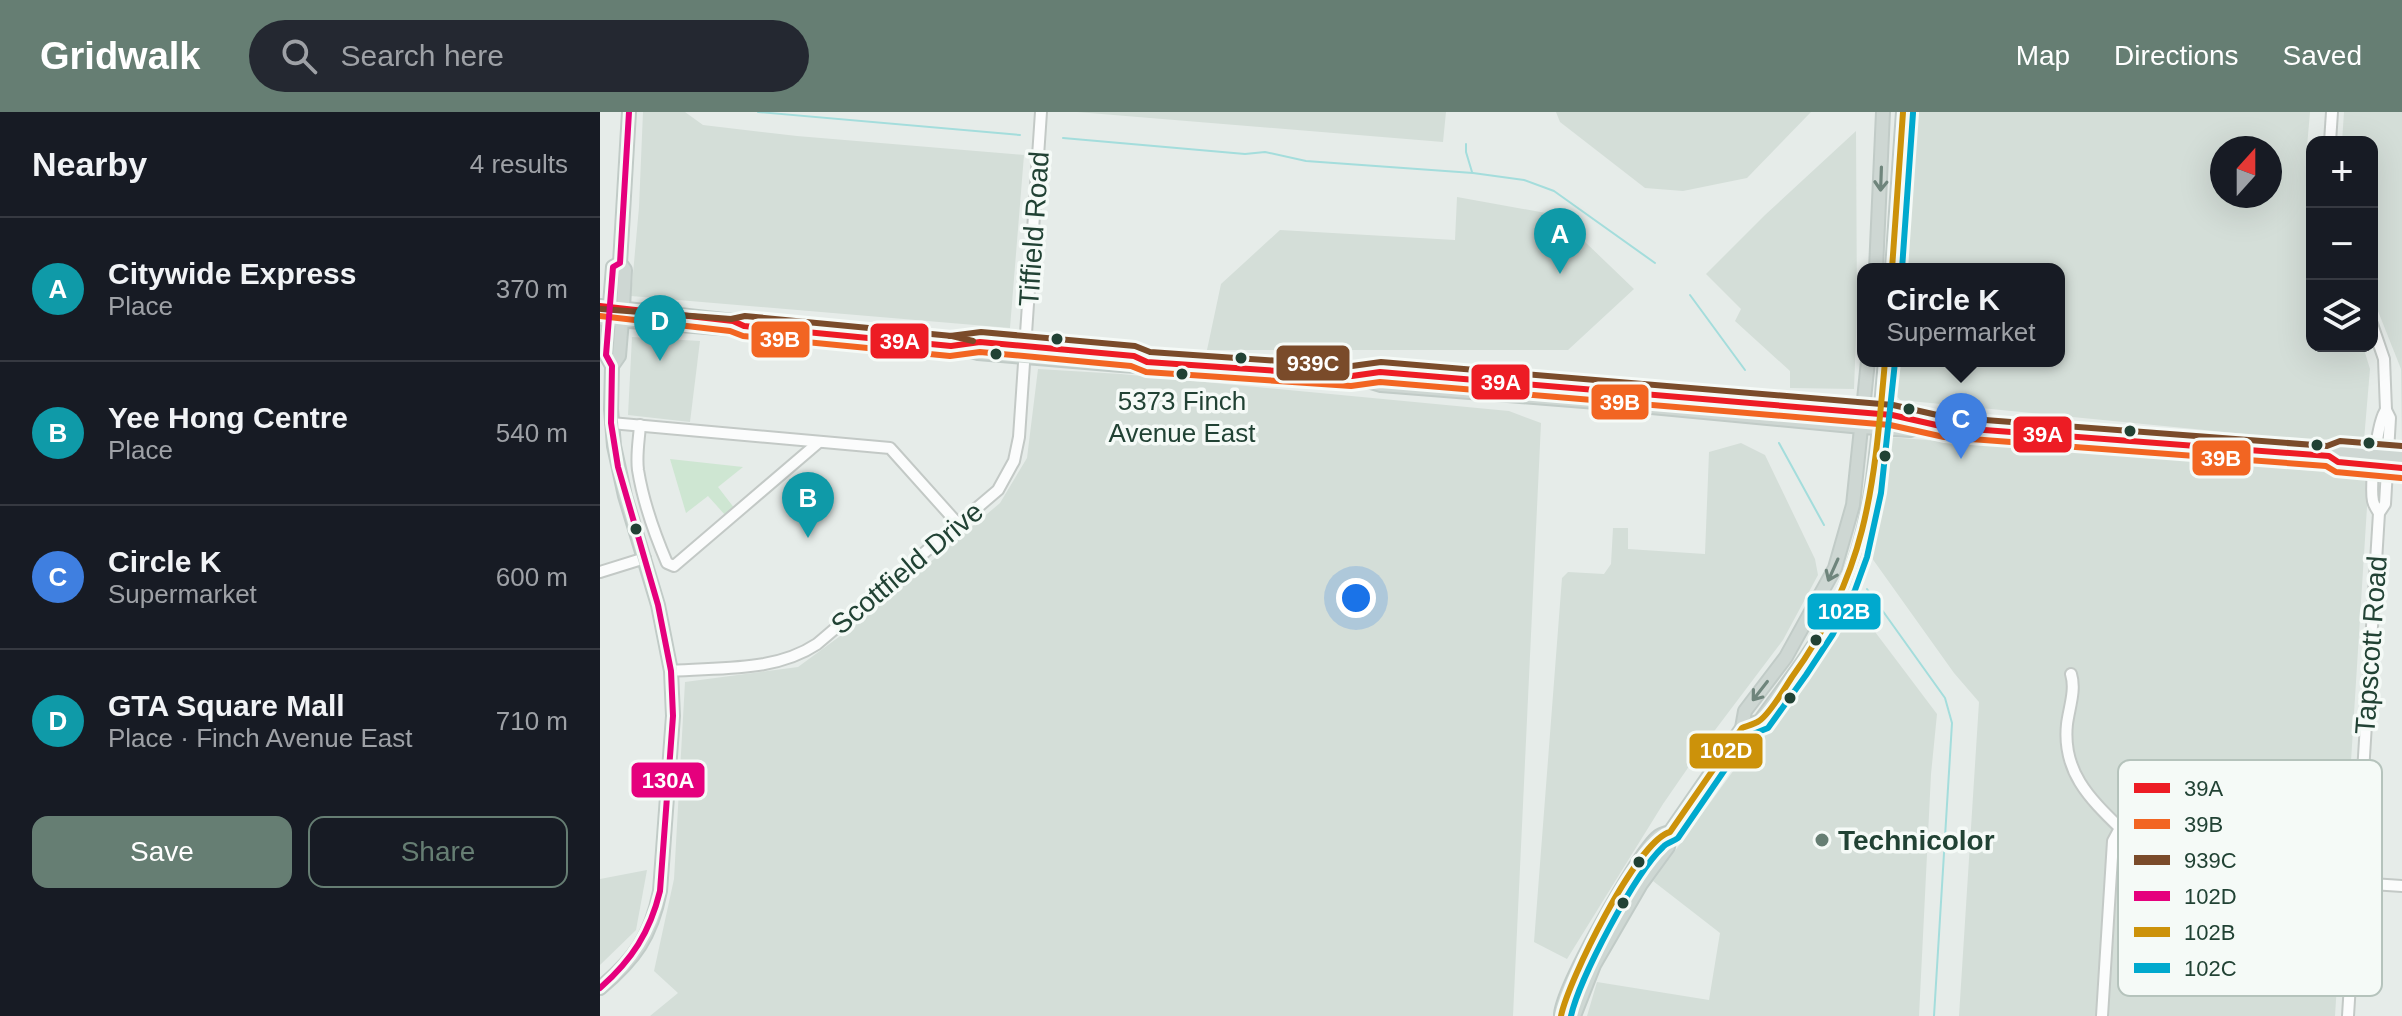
<!DOCTYPE html>
<html lang="en">
<head>
<meta charset="utf-8">
<style>
	:root { --surface:#171b24; --page:#242831; --text:#f1f3f6; --muted:#9ea1a6; --line:#363941; --accent:#667e73 }
	body { margin:0; font-family:Helvetica,sans-serif; background:var(--page); color:var(--text) }
	.controls { position:absolute; right:24px; top:24px; display:grid; overflow:hidden; border-radius:16px; box-shadow:0 8px 32px #0002 }
	.controls button { width:72px; height:72px; display:grid; place-items:center; padding:0; border:0; border-bottom:2px solid var(--line); background:var(--surface); color:var(--text); font:40px sans-serif }
	.compass { position:absolute; left:1610px; top:24px; width:72px; height:72px; border-radius:50%; background:var(--surface); box-shadow:0 8px 32px #0002; rotate:21deg }
	.you { position:absolute; left:756px; top:486px; width:28px; height:28px; margin:-20px; border:6px solid #fff; border-radius:50%; background:#1a73e8; box-shadow:0 0 0 12px #1a73e833 }
	.badge { display:grid; place-items:center; width:52px; height:52px; border-radius:50%; background:var(--accent); color:#fff; font-size:26px; font-weight:700 }
	.pin { position:absolute; translate:-50% -66px; filter:drop-shadow(0 2px 4px #0008) }
	.pin::after { content:''; position:absolute; top:42px; width:28px; height:24px; background:inherit; clip-path:polygon(0 0,100% 0,50% 100%) }
	.popup { position:absolute; left:1257px; top:151px; width:208px; height:104px; box-sizing:border-box; display:grid; place-content:center; border-radius:16px; background:var(--surface); filter:drop-shadow(0 2px 6px #0005); font-size:26px; white-space:nowrap; color:var(--muted) }
	.popup b { font-size:30px; color:var(--text) }
	.popup::after { content:''; position:absolute; left:50%; top:100%; margin-left:-16px; border:16px solid transparent; border-top-color:var(--surface) }
	.list { margin:0; padding:0; list-style:none }
	h2 { display:flex; justify-content:space-between; align-items:center; height:104px; margin:0; padding:0 32px; font-size:34px }
	h2 small { font-size:26px; font-weight:400; color:var(--muted) }
	.list li { display:grid; grid-template-columns:52px 1fr auto; gap:24px; align-items:center; box-sizing:border-box; height:144px; padding:0 32px; border-top:2px solid var(--line) }
	.list b { display:block; font-size:30px; white-space:nowrap }
	.list p { margin:0; font-size:26px; white-space:nowrap; color:var(--muted) }
	.list em { font-size:26px; font-style:normal; color:var(--muted) }
	.actions { display:flex; gap:16px; padding:24px 32px }
	.actions a { flex:1; padding:18px 0; border:2px solid var(--accent); border-radius:16px; text-align:center; font-size:28px; color:var(--accent) }
	.actions .main { background:var(--accent); color:#fff }
	.icon { flex:none; width:44px; height:44px; fill:none; stroke:currentColor; stroke-width:2; stroke-linecap:round; stroke-linejoin:round }
	.map { position:relative; flex:none; width:1802px; height:904px; overflow:hidden }
	header { display:flex; align-items:center; gap:48px; box-sizing:border-box; height:112px; padding:0 40px; background:var(--accent); color:#fff }
	header strong { font-size:38px }
	nav { display:flex; gap:44px; margin-inline-start:auto; font-size:28px }
	.search { width:560px; height:72px; background:var(--page); display:flex; align-items:center; gap:20px; box-sizing:border-box; padding:0 28px; border-radius:44px; color:var(--muted); font-size:30px }
	main { display:flex }
	aside { flex:1; background:var(--surface) }
	.map>svg:first-child { display:block }
</style>
</head>
<body>
<header>
<strong>Gridwalk</strong>
<div class="search"><svg class="icon" aria-label="search" viewBox="0 0 24 24"><circle cx="10" cy="10" r="6"/><path d="M15 15l6 6"/></svg>Search here</div>
<nav><a>Map</a><a>Directions</a><a>Saved</a></nav>
</header>
<main>
<aside>
<h2>Nearby<small>4 results</small></h2>
<ul class="list">
<li><span class="badge" style="background:#0f9aa8">A</span><div><b>Citywide Express</b><p>Place</p></div><em>370 m</em></li>
<li><span class="badge" style="background:#0f9aa8">B</span><div><b>Yee Hong Centre</b><p>Place</p></div><em>540 m</em></li>
<li><span class="badge" style="background:#3f7fe0">C</span><div><b>Circle K</b><p>Supermarket</p></div><em>600 m</em></li>
<li><span class="badge" style="background:#0f9aa8">D</span><div><b>GTA Square Mall</b><p>Place · Finch Avenue East</p></div><em>710 m</em></li>
</ul>
<div class="actions"><a class="main">Save</a><a>Share</a></div>
</aside>
<div class="map">
<svg width="1802" height="904" viewBox="0 0 1802 904">
	<rect width="100%" height="100%" fill="#e6ece9"/>
	<!-- built -->
	<g fill="#d4ded8" fill-rule="evenodd">
		<polygon points="43,0 85,0 103,13 197,24 424,43 410,216 31,184 39,95"/>
		<polygon points="477,0 846,0 843,30"/>
		<polygon points="956,0 1211,0 1147,66 1083,79 1045,76 960,10"/>
		<path d="M1310,0H1710L1706,46L1712,74V234H1763L1770,257L1764,328L1696,327L1300,288L1292,279L1294,249H1459V157H1300ZM1622,36H1670V84H1622Z"/>
		<polygon points="1744,0 1802,0 1802,334 1801,257 1772,184 1772,30 1742,30"/>
		<polygon points="1256,19 1257,198 1254,277 1190,276 1190,259 1135,209 1141,197 1106,162 1165,103"/>
		<polygon points="857,85 957,103 1034,177 968,238 607,238 621,172 680,118 855,128"/>
		<polygon points="32,225 100,229 90,310 28,303"/>
		<polygon points="438,257 521,262 909,299 941,311 913,904 50,904 78,881 54,859 74,767 85,570 198,555 262,508 400,391 427,346"/>
		<polygon points="1288,325 1769,363 1735,904 1359,904 1379,590 1354,561 1269,442 1285,361"/>
		<polygon points="1141,331 1165,343 1215,447 1218,463 1183,528 1103,634 1063,692 967,847 934,830 962,466 968,460 1004,462 1011,452 1013,416 1028,416 1028,437 1105,442 1109,340"/>
		<polygon points="1248,484 1337,602 1331,662 1319,904 987,904 997,870 1109,888 1120,821 1053,769 1201,566"/>
		<polygon points="47,758 36,818 0,853 0,767"/>
	</g>
	<!-- green -->
	<polygon fill="#cee6d2" points="70,347 143,355 118,375 135,397 126,404 108,384 86,401"/>
	<g fill="none" stroke-linecap="round" stroke-linejoin="round">
		<!-- stream -->
		<g stroke="#a4dddc" stroke-width="2">
			<polyline points="158,0 420,23"/>
			<polyline points="463,26 645,42 665,40 706,49 873,61 924,68 954,79 1055,151"/>
			<polyline points="866,32 866,40 872,60"/>
			<polyline points="1090,183 1145,258"/>
			<polyline points="1179,331 1224,413"/>
			<polyline points="1267,477 1345,586 1352,611 1334,904"/>
		</g>
		<!-- minor casing -->
		<g stroke="#c3c9c6" stroke-width="14">
			<g id="minor">
				<polyline points="1730,30 1732,0"/>
				<polyline points="11,311 290,336 359,413"/>
				<path d="M40,313C39,328 36,343 38,358C43,389 55,423 67,451L74,454L219,330"/>
				<path d="M1779,401C1777,397 1774,394 1773,389C1770,374 1777,309 1786,298"/>
				<polyline points="0,460 45,446"/>
				<path d="M71,559C121,555 175,560 217,532L398,378L414,349L419,325L441,0"/>
				<path d="M1471,562C1476,578 1469,596 1467,612C1462,659 1489,686 1520,716"/>
				<polyline points="1757,771 1802,774"/>
				<polyline points="1502,904 1513,729 1520,716 1538,709 1759,722"/>
				<polyline points="1748,904 1779,401 1785,392 1790,306 1786,298 1784,247 1772,212"/>
			</g>
		</g>
		<!-- major casing -->
		<g stroke="#c1cbc7" stroke-width="16">
			<g id="major">
				<polyline points="1276,157 1283,0"/>
				<polyline points="1292,157 1303,0"/>
				<polyline points="0,194 133,209 144,214"/>
				<polyline points="3,207 132,217 144,214 351,234 378,241 521,253 537,254 547,250"/>
				<polyline points="351,234 380,230 534,244 547,250 752,264 780,260 1292,303 1345,315 1729,344 1738,350 1802,356"/>
				<polyline points="12,254 19,244 23,196 25,158 20,151 29,0"/>
				<polyline points="755,265 781,273 1009,291 1262,315 1310,318 1328,313"/>
				<polyline points="1729,344 1740,339 1802,344"/>
				<path d="M1142,616L1160,609C1184,575 1212,541 1232,503C1274,425 1277,336 1285,249"/>
				<path d="M0,876C35,847 51,824 60,779L73,604L71,559L58,493L25,384L14,334L11,297L12,254L6,243L13,155L20,151"/>
				<path d="M961,904C959,882 1039,739 1058,725C1061,722 1066,721 1070,720"/>
				<polyline points="974,904 994,853 1041,772 1068,735 1070,720 1142,616 1145,599 1186,545 1235,456 1253,393 1268,249"/>
			</g>
		</g>
		<!-- minor -->
		<use href="#minor" stroke="#fbfcfc" stroke-width="10"/>
		<!-- major -->
		<use href="#major" stroke="#ced7d3" stroke-width="12"/>
		<!-- bus-1 casing -->
		<g stroke="#f5faf7" stroke-width="12">
			<polyline id="bus-1" points="0,194 133,209 144,214 351,234 380,230 534,244 547,250 752,264 780,260 1292,303 1345,315 1729,344 1738,350 1802,356"/>
		</g>
		<!-- bus-2 casing -->
		<g stroke="#f5faf7" stroke-width="12">
			<polyline id="bus-2" points="0,204 130,219 143,224 350,244 380,240 531,254 546,260 751,274 780,270 1290,313 1344,325 1726,354 1736,360 1801,366"/>
		</g>
		<!-- bus-3 casing -->
		<g stroke="#f5faf7" stroke-width="12">
			<g id="bus-3">
				<polyline points="1,197 131,207 145,204 352,224 373,229"/>
				<polyline points="350,224 381,220 535,234 550,240 752,254 781,250 1293,293 1346,305 1727,334 1740,329 1802,334"/>
			</g>
		</g>
		<!-- bus-4 casing -->
		<g stroke="#f5faf7" stroke-width="12">
			<path id="bus-4" d="M0,876C32,848 50,820 60,779L73,604L71,559L58,493L18,355L11,311L12,254L6,243L13,155L20,151L29,0"/>
		</g>
		<!-- bus-5 casing -->
		<g stroke="#f5faf7" stroke-width="12">
			<g id="bus-5">
				<polyline points="1292,157 1303,0"/>
				<path d="M961,904C968,869 1037,729 1070,720L1142,616C1147,614 1155,612 1159,609C1170,602 1184,577 1192,565C1268,460 1274,374 1285,249"/>
			</g>
		</g>
		<!-- bus-6 casing -->
		<g stroke="#f5faf7" stroke-width="12">
			<g id="bus-6">
				<polyline points="1302,157 1313,1"/>
				<path d="M971,904C979,867 1035,761 1063,735C1067,730 1073,730 1078,726L1148,624L1168,616L1206,563L1233,522L1255,478L1267,445L1281,381L1295,250"/>
			</g>
		</g>
		<!-- bus-1 -->
		<use href="#bus-1" stroke="#ed1c24" stroke-width="6"/>
		<!-- bus-2 -->
		<use href="#bus-2" stroke="#f26522" stroke-width="6"/>
		<!-- bus-3 -->
		<use href="#bus-3" stroke="#7a4b2a" stroke-width="6"/>
		<!-- bus-4 -->
		<use href="#bus-4" stroke="#e5007d" stroke-width="6"/>
		<!-- bus-5 -->
		<use href="#bus-5" stroke="#cc920a" stroke-width="6"/>
		<!-- bus-6 -->
		<use href="#bus-6" stroke="#00a9ce" stroke-width="6"/>
	</g>
	<!-- one-way arrows -->
	<defs><path id="oneway-shaft" d="M-6 0H5M1.5-3L5.5 0L1.5 3" fill="none" stroke-width="1.6" stroke-linecap="round" stroke-linejoin="round" transform="scale(2)"/></defs>
	<g stroke="#6f857c">
		<use href="#oneway-shaft" transform="translate(1281 67) rotate(92)"/>
		<use href="#oneway-shaft" transform="translate(1233 458) rotate(114)"/>
		<use href="#oneway-shaft" transform="translate(1160 579) rotate(128)"/>
	</g>
	<!-- markers -->
	<g fill="#214234" stroke="#f5faf7" stroke-width="3">
		<circle cx="457" cy="227" r="7"/>
		<circle cx="396" cy="242" r="7"/>
		<circle cx="641" cy="246" r="7"/>
		<circle cx="582" cy="262" r="7"/>
		<circle cx="1309" cy="297" r="7"/>
		<circle cx="1530" cy="319" r="7"/>
		<circle cx="1769" cy="331" r="7"/>
		<circle cx="1717" cy="333" r="7"/>
		<circle cx="1285" cy="344" r="7"/>
		<circle cx="36" cy="417" r="7"/>
		<circle cx="1216" cy="528" r="7"/>
		<circle cx="1190" cy="586" r="7"/>
		<circle cx="1039" cy="750" r="7"/>
		<circle cx="1023" cy="791" r="7"/>
	</g>
	<circle fill="#667e73" stroke="#f5faf7" stroke-width="3" cx="1222" cy="728" r="8"/>
	<g text-anchor="middle" dominant-baseline="central" stroke-width="7" stroke-linejoin="round" paint-order="stroke">
		<!-- bus labels -->
		<g font-size="26" fill="#214234" stroke="#f5faf7">
			<text x="582" y="289">5373 Finch<tspan x="582" dy="32">Avenue East</tspan></text>
		</g>
		<!-- street labels -->
		<g font-size="28" fill="#214234" stroke="#f5faf7">
			<text transform="translate(434 117) rotate(-86)">Tiffield Road</text>
			<text transform="translate(307 456) rotate(-40)">Scottfield Drive</text>
			<text transform="translate(1771 533) rotate(-86)">Tapscott Road</text>
		</g>
		<!-- poi labels -->
		<g font-size="28" font-weight="bold" fill="#214234" stroke="#f5faf7" text-anchor="start">
			<text x="1238" y="728">Technicolor</text>
		</g>
	</g>
	<!-- legend -->
	<rect x="1518" y="648" width="264" height="236" rx="12" fill="#f5faf7" stroke="#b5c3bc" stroke-width="2"/>
	<rect x="1534" y="671" width="36" height="10" fill="#ed1c24"/>
	<rect x="1534" y="707" width="36" height="10" fill="#f26522"/>
	<rect x="1534" y="743" width="36" height="10" fill="#7a4b2a"/>
	<rect x="1534" y="779" width="36" height="10" fill="#e5007d"/>
	<rect x="1534" y="815" width="36" height="10" fill="#cc920a"/>
	<rect x="1534" y="851" width="36" height="10" fill="#00a9ce"/>
	<g font-size="22" fill="#214234">
		<text x="1584" y="684">39A</text>
		<text x="1584" y="720">39B</text>
		<text x="1584" y="756">939C</text>
		<text x="1584" y="792">102D</text>
		<text x="1584" y="828">102B</text>
		<text x="1584" y="864">102C</text>
	</g>
	<g stroke="#f5faf7" stroke-width="3">
		<rect x="150" y="208" width="61" height="39" rx="8" fill="#f26522"/>
		<rect x="269" y="210" width="61" height="38" rx="8" fill="#ed1c24"/>
		<rect x="675" y="232" width="76" height="38" rx="8" fill="#7a4b2a"/>
		<rect x="870" y="251" width="61" height="38" rx="8" fill="#ed1c24"/>
		<rect x="990" y="271" width="60" height="38" rx="8" fill="#f26522"/>
		<rect x="1412" y="303" width="61" height="39" rx="8" fill="#ed1c24"/>
		<rect x="1591" y="327" width="61" height="38" rx="8" fill="#f26522"/>
		<rect x="1206" y="480" width="76" height="39" rx="8" fill="#00a9ce"/>
		<rect x="1088" y="620" width="76" height="38" rx="8" fill="#cc920a"/>
		<rect x="30" y="649" width="76" height="38" rx="8" fill="#e5007d"/>
	</g>
	<g font-size="22" text-anchor="middle" font-weight="bold" fill="#fff">
		<text x="180" y="235">39B</text>
		<text x="300" y="237">39A</text>
		<text x="713" y="259">939C</text>
		<text x="901" y="278">39A</text>
		<text x="1020" y="298">39B</text>
		<text x="1443" y="330">39A</text>
		<text x="1621" y="354">39B</text>
		<text x="1244" y="507">102B</text>
		<text x="1126" y="646">102D</text>
		<text x="68" y="676">130A</text>
	</g>
</svg>
<div class="controls">
<button>+</button>
<button>−</button>
<button><svg class="icon" aria-label="layers" viewBox="0 0 24 24"><path d="M12 4l9 5-9 5-9-5zM3 14l9 5 9-5"/></svg></button>
</div>
<svg class="compass" viewBox="-18 -18 36 36"><path d="M0-13l5 13h-10z" fill="#e53935"/><path d="M0 13l5-13h-10z" fill="#9ea1a6"/></svg>
<div class="you"></div>
<div class="pin badge" style="left:960px;top:162px;background:#0f9aa8">A</div>
<div class="pin badge" style="left:208px;top:426px;background:#0f9aa8">B</div>
<div class="pin badge" style="left:1361px;top:347px;background:#3f7fe0">C</div>
<div class="popup"><b>Circle K</b>Supermarket</div>
<div class="pin badge" style="left:60px;top:249px;background:#0f9aa8">D</div>
</div>
</main>
</body>
</html>
